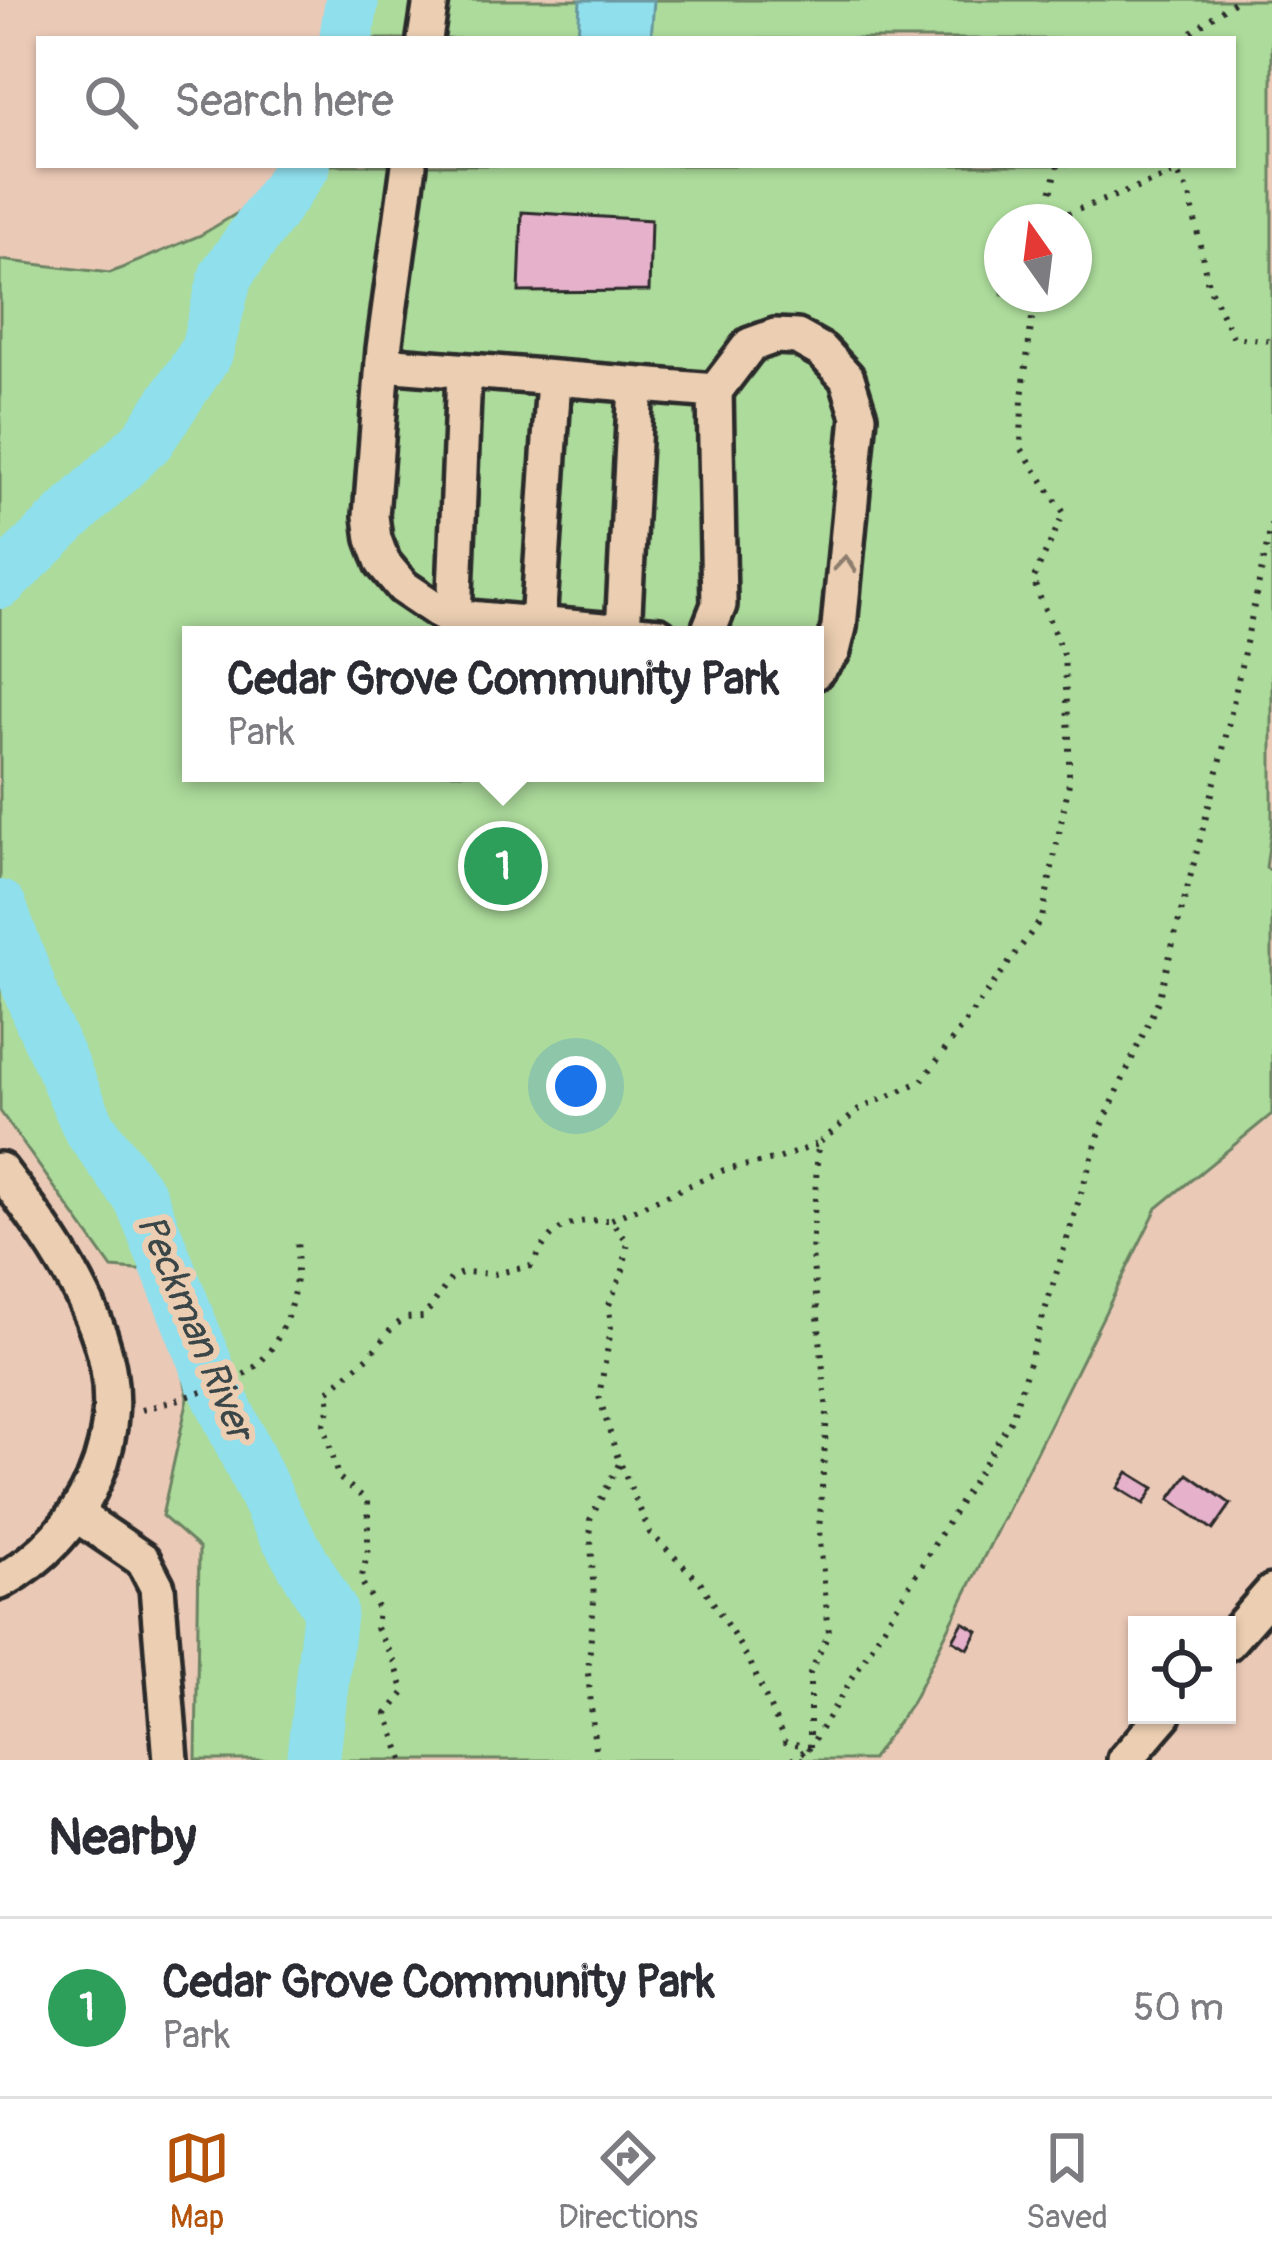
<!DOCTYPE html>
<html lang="en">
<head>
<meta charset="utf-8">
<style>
	:root { --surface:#fff; --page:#f7f7f7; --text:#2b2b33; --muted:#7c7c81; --line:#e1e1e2; --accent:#b45309 }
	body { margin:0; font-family:Pangolin,sans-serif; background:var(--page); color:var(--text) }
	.controls { position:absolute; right:36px; bottom:36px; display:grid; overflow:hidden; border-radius:0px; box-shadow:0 3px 9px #0004 }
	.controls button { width:108px; height:108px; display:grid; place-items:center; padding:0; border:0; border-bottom:3px solid var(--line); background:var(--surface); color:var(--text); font:60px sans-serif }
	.compass { position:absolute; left:984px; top:204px; width:108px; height:108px; border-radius:50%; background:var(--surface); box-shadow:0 3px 9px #0004; rotate:346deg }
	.you { position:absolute; left:576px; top:1086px; width:42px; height:42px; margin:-30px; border:9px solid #fff; border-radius:50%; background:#1a73e8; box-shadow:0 0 0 18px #1a73e833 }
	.badge { display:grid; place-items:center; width:78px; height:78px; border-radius:50%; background:var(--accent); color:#fff; font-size:39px; font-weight:700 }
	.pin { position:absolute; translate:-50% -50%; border:6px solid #fff; box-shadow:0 3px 12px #0006 }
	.popup { position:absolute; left:182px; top:626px; width:642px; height:156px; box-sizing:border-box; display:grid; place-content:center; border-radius:0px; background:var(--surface); filter:drop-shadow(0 3px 9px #0005); font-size:39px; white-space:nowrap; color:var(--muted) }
	.popup b { font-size:45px; color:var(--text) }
	.popup::after { content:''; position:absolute; left:50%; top:100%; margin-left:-24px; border:24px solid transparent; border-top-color:var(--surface) }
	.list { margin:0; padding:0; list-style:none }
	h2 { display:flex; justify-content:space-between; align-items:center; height:156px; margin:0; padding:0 48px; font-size:51px }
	h2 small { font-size:39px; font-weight:400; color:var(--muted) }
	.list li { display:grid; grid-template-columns:78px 1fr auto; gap:36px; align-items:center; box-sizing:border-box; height:180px; padding:0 48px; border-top:3px solid var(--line) }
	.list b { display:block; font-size:45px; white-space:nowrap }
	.list p { margin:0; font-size:39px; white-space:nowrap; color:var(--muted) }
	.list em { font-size:39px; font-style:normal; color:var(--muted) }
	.icon { flex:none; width:66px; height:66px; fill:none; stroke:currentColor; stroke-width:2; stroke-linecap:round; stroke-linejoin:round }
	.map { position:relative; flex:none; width:1272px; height:1760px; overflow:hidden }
	.search { position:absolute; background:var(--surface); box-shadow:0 3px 9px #0004; left:36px; right:36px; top:36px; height:132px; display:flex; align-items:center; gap:30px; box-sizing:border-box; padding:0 42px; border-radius:0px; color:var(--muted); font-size:45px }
	.sheet { height:336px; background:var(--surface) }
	nav { display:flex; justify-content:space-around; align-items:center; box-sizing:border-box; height:168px; border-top:3px solid var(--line); background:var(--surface); font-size:33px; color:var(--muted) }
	nav a { display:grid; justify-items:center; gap:6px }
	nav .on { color:var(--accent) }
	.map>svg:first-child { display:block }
</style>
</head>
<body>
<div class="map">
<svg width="1272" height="1760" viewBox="0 0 1272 1760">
	<rect width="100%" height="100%" fill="#ebc9b7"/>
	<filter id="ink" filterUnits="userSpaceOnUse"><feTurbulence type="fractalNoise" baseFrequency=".00833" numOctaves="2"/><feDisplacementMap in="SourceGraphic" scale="24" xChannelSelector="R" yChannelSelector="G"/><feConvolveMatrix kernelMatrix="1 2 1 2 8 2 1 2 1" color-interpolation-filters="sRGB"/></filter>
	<g filter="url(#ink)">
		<!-- green -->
		<path fill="#acdb9b" stroke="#6c8363" stroke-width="3" fill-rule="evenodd" d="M331,0H1272V823L1266,868L1272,871V1114L1157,1208L912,1702L871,1760H196L199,1548L162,1516L188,1398L170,1308L149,1271L112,1268L0,1111V260L110,273L201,235L269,194L284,165H1233V39H325ZM1002,222H1074V294H1002ZM191,635H815V773H191Z"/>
		<!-- water -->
		<polygon fill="#90dfed" stroke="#68979f" stroke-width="3" points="580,0 654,0 651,39 578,39"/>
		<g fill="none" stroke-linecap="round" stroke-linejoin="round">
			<!-- river -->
			<g stroke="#90dfed" stroke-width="54">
				<polyline points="346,39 352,0"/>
				<polyline points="0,582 148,440 206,353 226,275 304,165"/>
				<polyline points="0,907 38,1012 90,1129 141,1199 212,1380 275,1515 330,1610 313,1760"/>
			</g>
		</g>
		<!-- building -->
		<g fill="#e6b1cb" stroke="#2b2b2b" stroke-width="3">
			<polygon points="522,212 651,220 649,291 519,292"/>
			<polygon points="1128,1472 1154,1488 1144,1504 1118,1488"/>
			<polygon points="1188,1474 1231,1504 1213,1530 1170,1499"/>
			<polygon points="963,1622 978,1631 968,1649 953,1640"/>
		</g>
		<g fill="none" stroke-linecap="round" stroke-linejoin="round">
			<!-- minor casing -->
			<g stroke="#2b2b2b" stroke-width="42">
				<g id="minor">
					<polyline points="425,39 431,0"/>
					<polyline points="409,165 384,349 371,516 374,539 383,563 403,587 446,616 659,635"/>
					<polyline points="383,364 715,391 719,605 707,635"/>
					<polyline points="715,391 750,345 775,336 797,337 822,351 847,378 859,416 839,627 833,651 815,672"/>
					<polyline points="454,617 464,373"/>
					<polyline points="538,624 554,379"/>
					<polyline points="623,632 636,385"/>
					<path d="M0,1170C38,1220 80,1278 100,1337C133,1434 87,1535 0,1582"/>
					<polyline points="77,1515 143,1560 157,1587 171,1760"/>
					<polyline points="1227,1643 1272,1592"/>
					<polyline points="1125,1760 1164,1715"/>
				</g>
			</g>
			<!-- path -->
			<g stroke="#2b2b2b" stroke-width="6" stroke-dasharray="3 9" stroke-linecap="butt">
				<polyline points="1182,39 1236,0"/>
				<polyline points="1058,165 1044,222 1177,173 1190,195 1208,285 1233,337 1272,341"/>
				<path d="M142,1410C175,1400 212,1391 243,1375C286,1351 301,1285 297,1239"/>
				<polyline points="810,1747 810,1673 829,1633 819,1531 827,1413 812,1253 818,1144 860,1109 922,1081 1042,918 1069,783 1069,734 1064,657 1033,580 1064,513 1021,448 1022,398 1035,294"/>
				<polyline points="810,1747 785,1742 750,1662 701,1583 650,1533 616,1453 599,1396 611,1330 609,1305 623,1270 628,1242 610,1220 724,1170 778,1159 818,1144"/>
				<path d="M403,1760L387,1714L404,1693L395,1663L376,1628L378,1609L361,1581L368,1550V1501L338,1477L324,1424L330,1407L328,1391L369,1356L392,1328L405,1318L424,1317L452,1277L464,1272L494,1274L531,1266C552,1227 565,1220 610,1220"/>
				<polyline points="596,1760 588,1673 594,1601 590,1520 620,1462"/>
				<polyline points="792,1760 807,1749"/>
				<polyline points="802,1760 1012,1418 1101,1128 1158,1001 1221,759 1272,522"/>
			</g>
			<!-- minor -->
			<use href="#minor" stroke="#eccfb2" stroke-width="33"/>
		</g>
		<!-- one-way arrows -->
		<defs><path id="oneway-chevron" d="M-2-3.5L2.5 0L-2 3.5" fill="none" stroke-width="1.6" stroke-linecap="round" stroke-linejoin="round" transform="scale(3)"/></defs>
		<use stroke="#8c7d6e" href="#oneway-chevron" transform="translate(845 564) rotate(-85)"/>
	</g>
	<g text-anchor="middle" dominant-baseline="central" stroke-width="12" stroke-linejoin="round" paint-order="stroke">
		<!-- water labels -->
		<g font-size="39" font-style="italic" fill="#3a4648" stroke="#eccfb2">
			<text transform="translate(195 1327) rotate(67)">Peckman River</text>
		</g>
	</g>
</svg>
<div class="controls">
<button><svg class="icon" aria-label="locate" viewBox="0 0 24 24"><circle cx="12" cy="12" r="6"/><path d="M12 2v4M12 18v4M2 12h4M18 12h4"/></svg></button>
</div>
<svg class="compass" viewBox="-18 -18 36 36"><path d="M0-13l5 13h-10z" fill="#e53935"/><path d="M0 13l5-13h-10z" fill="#7c7c81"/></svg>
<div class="you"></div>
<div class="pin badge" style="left:503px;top:866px;background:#2e9e5b">1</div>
<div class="popup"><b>Cedar Grove Community Park</b>Park</div>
<div class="search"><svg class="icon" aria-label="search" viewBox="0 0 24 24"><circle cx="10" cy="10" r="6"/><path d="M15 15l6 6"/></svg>Search here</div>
</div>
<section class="sheet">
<h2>Nearby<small></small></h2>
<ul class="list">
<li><span class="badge" style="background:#2e9e5b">1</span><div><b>Cedar Grove Community Park</b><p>Park</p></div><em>50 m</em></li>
</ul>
</section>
<nav>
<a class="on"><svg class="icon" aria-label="map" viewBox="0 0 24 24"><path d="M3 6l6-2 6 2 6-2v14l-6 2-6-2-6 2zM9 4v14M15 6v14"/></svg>Map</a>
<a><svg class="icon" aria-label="directions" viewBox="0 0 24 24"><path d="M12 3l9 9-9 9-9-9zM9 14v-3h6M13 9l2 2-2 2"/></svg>Directions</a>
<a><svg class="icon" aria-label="saved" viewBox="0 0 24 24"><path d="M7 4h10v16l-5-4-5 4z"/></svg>Saved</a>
</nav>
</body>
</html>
